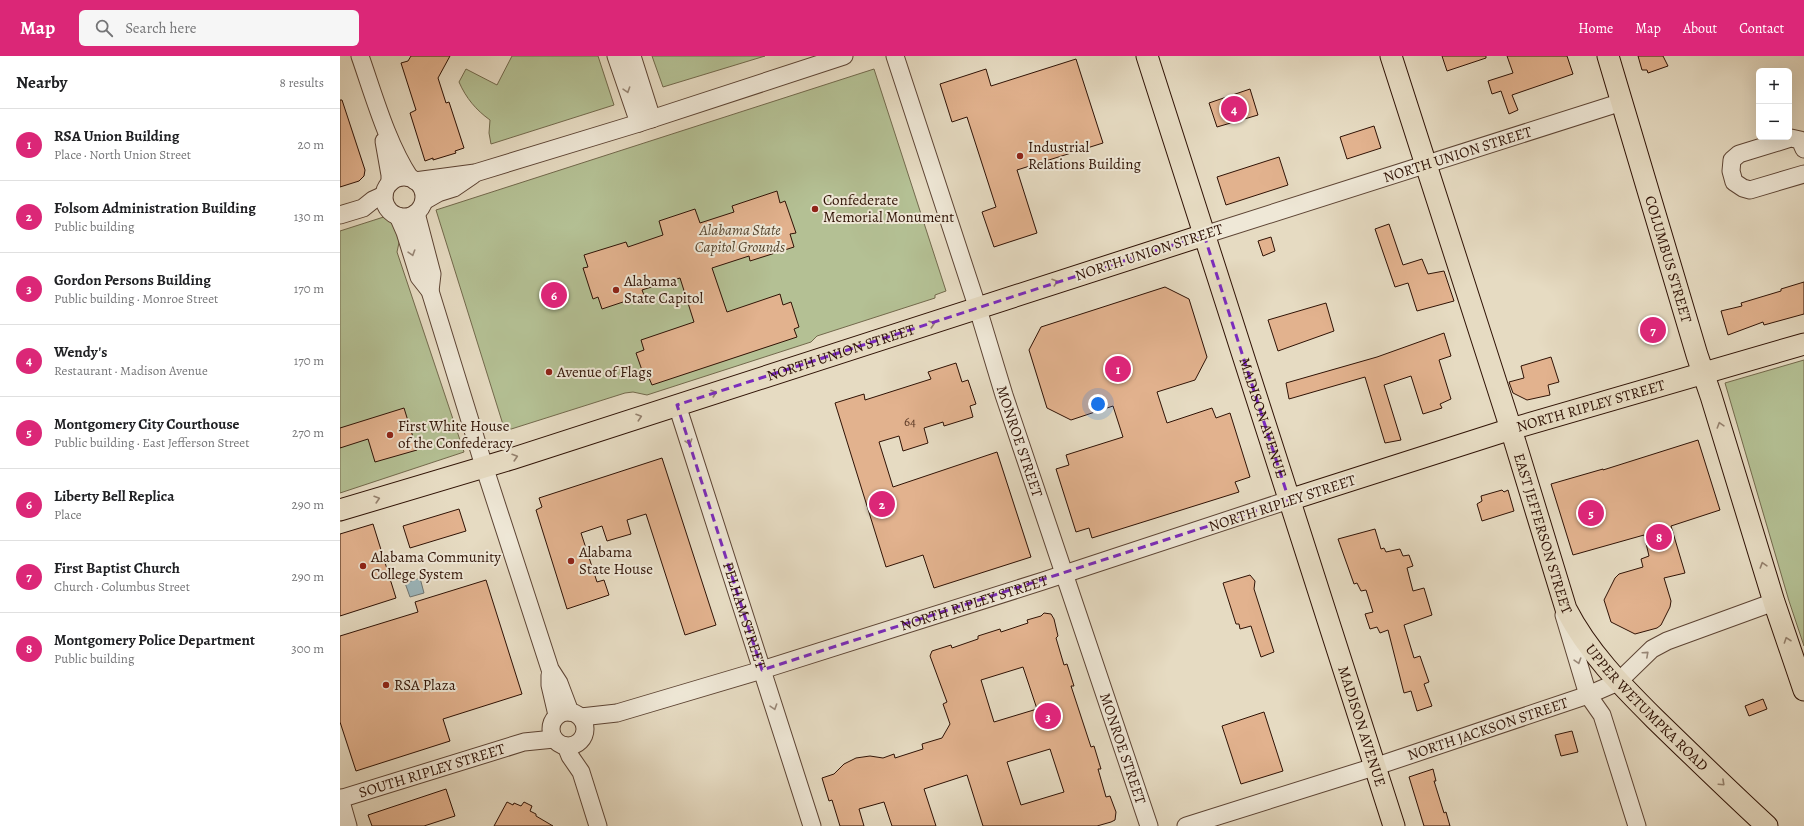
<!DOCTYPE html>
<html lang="en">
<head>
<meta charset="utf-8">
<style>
	:root { --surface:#fff; --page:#f6f6f6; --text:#202124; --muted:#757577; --line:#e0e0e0; --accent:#db2777 }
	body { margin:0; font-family:Alegreya,serif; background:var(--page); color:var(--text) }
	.controls { position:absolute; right:12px; top:12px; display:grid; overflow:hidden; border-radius:6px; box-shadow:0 4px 16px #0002 }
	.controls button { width:36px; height:36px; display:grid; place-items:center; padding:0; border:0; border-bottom:1px solid var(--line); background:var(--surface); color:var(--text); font:20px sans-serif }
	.you { position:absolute; left:758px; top:348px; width:14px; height:14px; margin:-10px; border:3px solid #fff; border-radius:50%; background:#1a73e8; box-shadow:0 0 0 6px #1a73e833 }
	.badge { display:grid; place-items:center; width:26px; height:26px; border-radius:50%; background:var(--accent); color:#fff; font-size:13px; font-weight:700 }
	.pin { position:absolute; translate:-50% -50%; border:2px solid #fff; box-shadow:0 1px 4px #0006 }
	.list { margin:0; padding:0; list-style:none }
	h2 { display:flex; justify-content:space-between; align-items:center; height:52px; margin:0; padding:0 16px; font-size:17px }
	h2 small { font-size:13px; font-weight:400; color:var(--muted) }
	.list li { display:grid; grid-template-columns:26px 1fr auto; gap:12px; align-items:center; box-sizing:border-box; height:72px; padding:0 16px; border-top:1px solid var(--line) }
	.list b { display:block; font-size:15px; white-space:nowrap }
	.list p { margin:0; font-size:13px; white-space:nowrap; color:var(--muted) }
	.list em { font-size:13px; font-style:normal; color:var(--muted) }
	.icon { flex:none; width:22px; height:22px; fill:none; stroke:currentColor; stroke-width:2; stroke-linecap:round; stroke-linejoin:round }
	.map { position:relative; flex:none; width:1464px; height:770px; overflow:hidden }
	header { display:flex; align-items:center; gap:24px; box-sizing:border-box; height:56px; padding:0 20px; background:var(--accent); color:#fff }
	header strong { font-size:19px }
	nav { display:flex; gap:22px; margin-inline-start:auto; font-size:14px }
	.search { width:280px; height:36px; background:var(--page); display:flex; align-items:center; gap:10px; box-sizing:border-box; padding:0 14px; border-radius:6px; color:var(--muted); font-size:15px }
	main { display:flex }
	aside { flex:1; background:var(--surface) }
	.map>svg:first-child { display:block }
</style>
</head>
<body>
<header>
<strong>Map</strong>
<div class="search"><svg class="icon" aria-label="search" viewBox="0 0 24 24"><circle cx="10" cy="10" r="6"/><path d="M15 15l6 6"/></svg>Search here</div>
<nav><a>Home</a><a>Map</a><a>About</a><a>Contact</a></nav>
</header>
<main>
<aside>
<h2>Nearby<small>8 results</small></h2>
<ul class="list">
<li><span class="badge">1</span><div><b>RSA Union Building</b><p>Place · North Union Street</p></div><em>20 m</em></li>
<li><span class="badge">2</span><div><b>Folsom Administration Building</b><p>Public building</p></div><em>130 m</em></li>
<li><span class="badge">3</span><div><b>Gordon Persons Building</b><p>Public building · Monroe Street</p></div><em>170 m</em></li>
<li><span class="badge">4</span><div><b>Wendy's</b><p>Restaurant · Madison Avenue</p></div><em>170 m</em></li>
<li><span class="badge">5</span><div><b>Montgomery City Courthouse</b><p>Public building · East Jefferson Street</p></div><em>270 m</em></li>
<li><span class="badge">6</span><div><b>Liberty Bell Replica</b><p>Place</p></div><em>290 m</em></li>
<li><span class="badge">7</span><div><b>First Baptist Church</b><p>Church · Columbus Street</p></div><em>290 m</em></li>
<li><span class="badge">8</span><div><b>Montgomery Police Department</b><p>Public building</p></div><em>300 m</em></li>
</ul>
</aside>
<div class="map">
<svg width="1464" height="770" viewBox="0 0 1464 770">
	<rect width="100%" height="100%" fill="#e6dbc2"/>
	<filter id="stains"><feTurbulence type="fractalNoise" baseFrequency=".005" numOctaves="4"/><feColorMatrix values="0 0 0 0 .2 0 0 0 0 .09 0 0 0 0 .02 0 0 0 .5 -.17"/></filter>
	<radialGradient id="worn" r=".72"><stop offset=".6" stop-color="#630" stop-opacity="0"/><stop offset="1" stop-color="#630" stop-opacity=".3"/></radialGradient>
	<!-- green -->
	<g fill="#b4c094" stroke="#72694c">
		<path d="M172,0H258L274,49L151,88L149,77L150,64C136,54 126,42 119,26L126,13L157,29Z"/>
		<polygon points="312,0 425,0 323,31"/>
		<polygon points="534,13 606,235 595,239 595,242 477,280 471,286 307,339 293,336 285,337 165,375 96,154"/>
		<polygon points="53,158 60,182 57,196 124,396 0,437 0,175"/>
		<polygon points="1464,304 1464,590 1449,545 1385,327"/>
	</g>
	<!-- water -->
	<polygon fill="#9cb8be" stroke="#707674" points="80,522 84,537 70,541 65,527"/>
	<!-- building -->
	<g fill="#e2b28e" stroke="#2f1205" fill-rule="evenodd">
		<polygon points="71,0 110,0 98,22 106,47 109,46 124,92 115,95 116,97 93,104 93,102 85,105 70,57 76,54 61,7 68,5"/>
		<polygon points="1102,0 1146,0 1146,2 1107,15"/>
		<polygon points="1167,0 1227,0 1233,18 1172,39 1178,54 1169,58 1161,35 1152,38 1148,25 1173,17"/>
		<polygon points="1298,0 1323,0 1328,10 1308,17 1307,14 1302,14"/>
		<polygon points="736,3 763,87 677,114 697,177 654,191 642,156 656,151 627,61 612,66 600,28 646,13 651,30"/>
		<polygon points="910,33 918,59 877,71 869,47"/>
		<polygon points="0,44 2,44 25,114 24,120 19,125 0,131"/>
		<polygon points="1034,70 1041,92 1007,103 1000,81"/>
		<polygon points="939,101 948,129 886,149 877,121"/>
		<polygon points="437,135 440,147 445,145 456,177 450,178 454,191 410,205 409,200 372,212 387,256 440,238 443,249 451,246 459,271 454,273 457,281 312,329 309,322 305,323 296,297 304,294 301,284 354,266 340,222 302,234 304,239 262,253 258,241 253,243 243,212 248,211 244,199 286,186 288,191 323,179 319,165 355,153 360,167 394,156 392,150"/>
		<polygon points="1049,168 1063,209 1082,203 1088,218 1104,215 1114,245 1077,255 1068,227 1055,231 1035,173"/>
		<polygon points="931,181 935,195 923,200 918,185"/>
		<polygon points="1464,226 1464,258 1424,269 1423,266 1388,279 1381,255 1402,250 1401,247 1441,235 1441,233"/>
		<polygon points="825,231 849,243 867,301 855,324 817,336 827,367 872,352 876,362 890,357 910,421 895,426 899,436 752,482 749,472 736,476 716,413 729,409 726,399 783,381 773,350 731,364 707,352 689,294 701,271"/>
		<polygon points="986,247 994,275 938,295 928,264"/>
		<polygon points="1104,277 1111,300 1099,304 1111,343 1100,348 1102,352 1083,358 1071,320 1044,329 1061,384 1045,387 1025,321 949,343 946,327 1037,301"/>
		<polygon points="1211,301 1219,326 1208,329 1210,339 1187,344 1173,337 1169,326 1184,322 1181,310"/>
		<polygon points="616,307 622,326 628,324 636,348 630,350 633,361 604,370 603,366 584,372 588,387 563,395 559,380 539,386 553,431 657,396 691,501 594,532 583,499 546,511 495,347 524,338 525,344 591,323 588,316"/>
		<polygon points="64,352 77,394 35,406 28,383 0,392 0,372"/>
		<polygon points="1358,384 1380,454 1331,470 1345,517 1324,522 1331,545 1330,551 1321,569 1317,572 1295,578 1271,566 1264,544 1275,522 1279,518 1303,511 1301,503 1309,500 1304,479 1233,499 1211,428 1263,413 1263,414"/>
		<polygon points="322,402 376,569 345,579 306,458 287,464 291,478 267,485 262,470 241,477 257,526 264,524 269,539 227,553 196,454 202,451 199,442"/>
		<polygon points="1162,434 1164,436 1168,434 1174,455 1142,465 1137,448 1142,445 1141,440"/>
		<polygon points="119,453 126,475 70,492 63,470"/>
		<polygon points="33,468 56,542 0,560 0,478"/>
		<polygon points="1035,473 1041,493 1044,492 1046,496 1060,493 1063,500 1069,499 1073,510 1067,512 1073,535 1084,532 1092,559 1064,569 1074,602 1080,600 1089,626 1084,628 1092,650 1077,655 1071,635 1064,637 1048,574 1040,577 1037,571 1030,573 1025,558 1033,556 1026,534 1021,535 1017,527 1014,528 998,483"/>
		<polygon points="910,519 915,525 914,533 934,596 921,601 911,570 900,573 899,568 896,568 883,527"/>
		<polygon points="146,524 182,638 103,663 110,685 16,715 0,666 0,580 78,556 75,546"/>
		<path d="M704,557L711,558L714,563L718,580L716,582L724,609L727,608L734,630H731L751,691L754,690L761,713H758L766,741L770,740L776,756L775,764L771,766L757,770H643L627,719L584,733L596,770H552L544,746L519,753L524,770H500L492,744L489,745L482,722L494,718L504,708L516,702L530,700L543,702L554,698L555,702L583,693L582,688L602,682L610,668L603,648L607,646L590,600L592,595L611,589L612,592L638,583V580L660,573L661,576L688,567L687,564L701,560ZM683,611L697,653L654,666L641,624ZM710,693L724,736L681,749L667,706Z"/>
		<polygon points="1423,643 1427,653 1409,660 1405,650"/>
		<polygon points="924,656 943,715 901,728 882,670"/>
		<polygon points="1232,675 1238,696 1221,700 1215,679"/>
		<polygon points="1093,713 1096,725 1094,725 1104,757 1106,756 1110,770 1084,770 1069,721"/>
		<polygon points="106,733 115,760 84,770 32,770 28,759"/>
		<polygon points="167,746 173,749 174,747 181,750 184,746 192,750 190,755 196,758 196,760 213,770 154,770"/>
	</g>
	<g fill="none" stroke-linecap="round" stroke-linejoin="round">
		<!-- minor casing -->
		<g stroke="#5d4434" stroke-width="19">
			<g id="minor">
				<path d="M20,0C34,40 47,87 70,122"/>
				<polyline points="276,0 299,67"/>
				<polyline points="292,0 312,63"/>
				<path id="s1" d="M555,0L638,253L664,339L809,770"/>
				<polyline points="44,85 50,119 50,127"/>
				<polyline points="1464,93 1460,84 1451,82 1399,98 1392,104 1391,115 1394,126 1403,132 1410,134 1464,118"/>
				<circle cx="64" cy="141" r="20"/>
				<polyline points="75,125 135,117 299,67 504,0"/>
				<polyline points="84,145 98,137 114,132 133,119"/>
				<polyline points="76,157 92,218 90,235"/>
				<polyline points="0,159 23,152 33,144 44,139"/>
				<polyline points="58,160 65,176 79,221 90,235 144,410 210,613 219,627 230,656"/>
				<path id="s2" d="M864,179L1282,46"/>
				<path id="s3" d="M337,349L472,770"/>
				<polyline points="1224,559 1248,639 1262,659 1297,770"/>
				<polyline points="210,619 210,629 217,659"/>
				<circle cx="228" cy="673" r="17"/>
				<path id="s4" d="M241,661L277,657L422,614L703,525L949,444"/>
				<polyline points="226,690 230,700 241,716 258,770"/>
				<polyline points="0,742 8,770"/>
				<path id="s5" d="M0,743L184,686L214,683"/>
				<path id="s6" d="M846,770L1034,711L1248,639L1278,626L1312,593L1327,585L1434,546"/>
			</g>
		</g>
		<!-- major casing -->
		<g stroke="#2f1205" stroke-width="23">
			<g id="major">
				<path id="s7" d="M807,0L1054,770"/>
				<path id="s8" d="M1051,0L1171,373L1226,553C1248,596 1281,629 1315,663C1352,699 1389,735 1427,770"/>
				<path id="s9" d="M1268,0L1357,299L1371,340L1434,546L1464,634"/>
				<path id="s10" d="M949,444L1171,373L1464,288"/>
				<path id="s11" d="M0,454L171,403L864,179"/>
			</g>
		</g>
		<!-- minor -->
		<use href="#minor" stroke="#efe8d7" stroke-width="17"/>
		<!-- major -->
		<use href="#major" stroke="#e6dbc2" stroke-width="21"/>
	</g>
	<!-- one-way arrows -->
	<defs><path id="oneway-chevron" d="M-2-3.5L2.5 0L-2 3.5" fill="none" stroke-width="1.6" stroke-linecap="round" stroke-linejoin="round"/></defs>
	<g stroke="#998878">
		<use href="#oneway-chevron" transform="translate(287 34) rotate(72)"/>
		<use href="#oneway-chevron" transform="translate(72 197) rotate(73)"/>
		<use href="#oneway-chevron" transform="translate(349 386) rotate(72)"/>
		<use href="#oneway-chevron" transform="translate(1306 598) rotate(-42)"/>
		<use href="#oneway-chevron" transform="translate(1238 605) rotate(73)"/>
		<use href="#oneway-chevron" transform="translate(434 651) rotate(72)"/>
	</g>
	<g stroke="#94816d">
		<use href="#oneway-chevron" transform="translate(715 226) rotate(-18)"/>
		<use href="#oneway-chevron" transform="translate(592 268) rotate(-18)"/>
		<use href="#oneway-chevron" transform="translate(374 337) rotate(-18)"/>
		<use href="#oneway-chevron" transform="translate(299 361) rotate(-18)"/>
		<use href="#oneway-chevron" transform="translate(1380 369) rotate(-107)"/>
		<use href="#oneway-chevron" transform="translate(175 401) rotate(-17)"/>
		<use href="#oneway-chevron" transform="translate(37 443) rotate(-17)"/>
		<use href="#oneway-chevron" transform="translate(1423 509) rotate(-107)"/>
		<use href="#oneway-chevron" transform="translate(1447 584) rotate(-109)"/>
		<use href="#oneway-chevron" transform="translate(1382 727) rotate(43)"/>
	</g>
	<!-- marked area -->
	<path fill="none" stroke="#7b2cbf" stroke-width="3" stroke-dasharray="8 5" stroke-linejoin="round" d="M864,179L949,444L422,614L337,349Z"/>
	<!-- markers -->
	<g fill="#8f2418" stroke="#efe8d7" stroke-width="1.5">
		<circle cx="680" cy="100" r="4"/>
		<circle cx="475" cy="153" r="4"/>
		<circle cx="276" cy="234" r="4"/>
		<circle cx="209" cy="316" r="4"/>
		<circle cx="50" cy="379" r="4"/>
		<circle cx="231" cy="505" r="4"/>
		<circle cx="23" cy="510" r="4"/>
		<circle cx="46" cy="629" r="4"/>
	</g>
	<g text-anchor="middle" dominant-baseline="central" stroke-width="4" stroke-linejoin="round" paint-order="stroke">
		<!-- number labels -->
		<g font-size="13" fill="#5c3a27">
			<text x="570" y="365">64</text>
		</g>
		<!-- poi labels -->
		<g font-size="15" fill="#2f1205" stroke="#efe8d7" text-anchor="start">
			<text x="688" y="91">Industrial<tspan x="688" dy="17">Relations Building</tspan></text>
			<text x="483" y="144">Confederate<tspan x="483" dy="17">Memorial Monument</tspan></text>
			<text x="284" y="225">Alabama<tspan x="284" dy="17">State Capitol</tspan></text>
			<text x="217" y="316">Avenue of Flags</text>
			<text x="58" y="370">First White House<tspan x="58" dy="17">of the Confederacy</tspan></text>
			<text x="239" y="496">Alabama<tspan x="239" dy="17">State House</tspan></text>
			<text x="31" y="501">Alabama Community<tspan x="31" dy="17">College System</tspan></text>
			<text x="54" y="629">RSA Plaza</text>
		</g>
		<!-- street labels -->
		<g font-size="15" fill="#2f1205" stroke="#efe8d7">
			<text stroke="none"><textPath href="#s2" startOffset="266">NORTH UNION STREET</textPath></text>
			<text transform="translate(809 196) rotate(-18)">NORTH UNION STREET</text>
			<text stroke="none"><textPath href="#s9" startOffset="212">COLUMBUS STREET</textPath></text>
			<text stroke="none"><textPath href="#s11" startOffset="525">NORTH UNION STREET</textPath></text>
			<text stroke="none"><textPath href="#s10" startOffset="316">NORTH RIPLEY STREET</textPath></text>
			<text stroke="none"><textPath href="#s7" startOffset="380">MADISON AVENUE</textPath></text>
			<text stroke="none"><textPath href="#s1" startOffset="405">MONROE STREET</textPath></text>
			<text transform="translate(942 447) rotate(-18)">NORTH RIPLEY STREET</text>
			<text stroke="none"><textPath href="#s8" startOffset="501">EAST JEFFERSON STREET</textPath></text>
			<text stroke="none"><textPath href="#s4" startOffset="410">NORTH RIPLEY STREET</textPath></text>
			<text stroke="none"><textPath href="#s3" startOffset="221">PELHAM STREET</textPath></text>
			<text stroke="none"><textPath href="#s8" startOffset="708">UPPER WETUMPKA ROAD</textPath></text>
			<text stroke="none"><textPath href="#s7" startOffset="704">MADISON AVENUE</textPath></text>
			<text stroke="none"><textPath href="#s6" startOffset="317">NORTH JACKSON STREET</textPath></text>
			<text stroke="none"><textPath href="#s1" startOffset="729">MONROE STREET</textPath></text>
			<text stroke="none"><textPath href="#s5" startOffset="96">SOUTH RIPLEY STREET</textPath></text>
		</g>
		<!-- park labels -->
		<g font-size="15" font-style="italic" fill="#574630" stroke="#efe8d7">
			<text x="400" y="174">Alabama State<tspan x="400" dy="17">Capitol Grounds</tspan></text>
		</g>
	</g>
	<rect width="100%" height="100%" filter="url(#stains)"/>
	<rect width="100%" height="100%" fill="url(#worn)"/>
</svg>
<div class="controls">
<button>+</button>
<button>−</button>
</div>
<div class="you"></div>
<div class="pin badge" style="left:778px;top:313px">1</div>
<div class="pin badge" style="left:542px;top:448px">2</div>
<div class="pin badge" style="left:708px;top:660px">3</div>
<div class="pin badge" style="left:894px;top:53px">4</div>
<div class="pin badge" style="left:1251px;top:457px">5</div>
<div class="pin badge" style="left:214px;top:239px">6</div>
<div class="pin badge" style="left:1313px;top:274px">7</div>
<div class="pin badge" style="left:1319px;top:481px">8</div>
</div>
</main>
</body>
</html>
